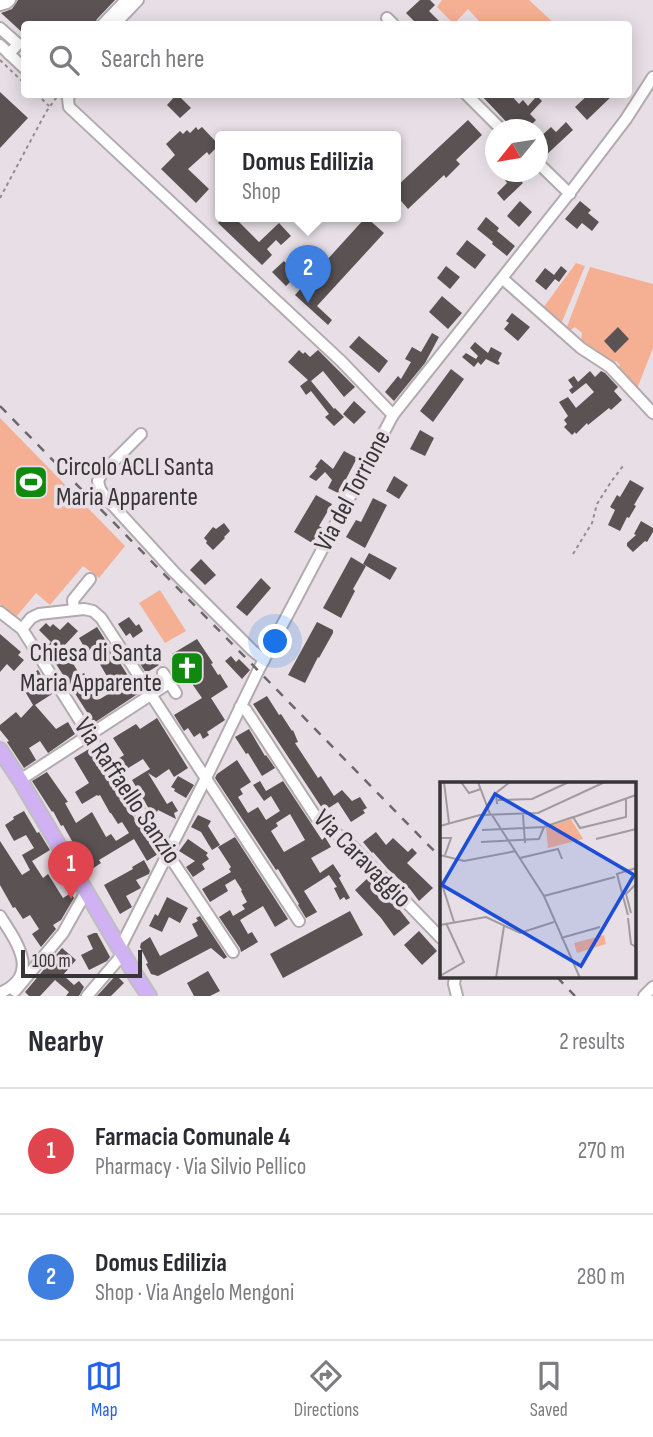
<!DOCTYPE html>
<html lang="en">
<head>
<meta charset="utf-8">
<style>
	:root { --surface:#fff; --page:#f7f7f7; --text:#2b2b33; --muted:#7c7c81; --line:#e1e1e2; --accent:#2563eb }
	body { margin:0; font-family:"Sofia Sans Condensed",sans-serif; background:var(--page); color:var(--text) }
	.compass { position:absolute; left:485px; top:119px; width:63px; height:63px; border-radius:50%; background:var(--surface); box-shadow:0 4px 18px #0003; rotate:240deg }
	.scale { position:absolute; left:21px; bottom:18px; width:121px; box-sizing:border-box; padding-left:7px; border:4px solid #383537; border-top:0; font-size:19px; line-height:24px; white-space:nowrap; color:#383537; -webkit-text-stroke:5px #e7dfe5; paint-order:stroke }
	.you { position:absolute; left:276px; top:642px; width:24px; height:24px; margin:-18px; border:5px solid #fff; border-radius:50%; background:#1a73e8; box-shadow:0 0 0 10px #1a73e833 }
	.badge { display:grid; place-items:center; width:46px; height:46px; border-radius:50%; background:var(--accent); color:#fff; font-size:23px; font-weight:700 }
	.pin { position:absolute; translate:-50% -58px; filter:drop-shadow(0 2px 4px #0008) }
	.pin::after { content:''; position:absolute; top:37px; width:24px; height:21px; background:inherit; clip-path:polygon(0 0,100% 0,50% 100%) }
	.popup { position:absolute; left:215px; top:131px; width:186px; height:91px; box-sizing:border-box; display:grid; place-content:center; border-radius:7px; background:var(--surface); filter:drop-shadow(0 2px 5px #0005); font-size:23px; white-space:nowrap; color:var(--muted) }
	.popup b { font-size:26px; color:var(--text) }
	.popup::after { content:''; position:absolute; left:50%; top:100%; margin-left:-14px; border:14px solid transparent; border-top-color:var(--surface) }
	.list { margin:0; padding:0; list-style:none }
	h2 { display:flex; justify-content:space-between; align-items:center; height:91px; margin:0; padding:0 28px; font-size:30px }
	h2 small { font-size:23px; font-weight:400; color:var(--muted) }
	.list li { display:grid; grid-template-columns:46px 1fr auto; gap:21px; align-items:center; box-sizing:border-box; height:126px; padding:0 28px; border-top:2px solid var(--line) }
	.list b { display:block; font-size:26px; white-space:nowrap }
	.list p { margin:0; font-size:23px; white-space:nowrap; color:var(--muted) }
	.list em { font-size:23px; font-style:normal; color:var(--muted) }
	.icon { flex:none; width:38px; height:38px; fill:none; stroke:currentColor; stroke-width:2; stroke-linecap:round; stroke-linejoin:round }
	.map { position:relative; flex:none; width:653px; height:996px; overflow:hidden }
	.search { position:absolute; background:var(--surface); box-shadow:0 4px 18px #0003; left:21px; right:21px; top:21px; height:77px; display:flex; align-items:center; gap:18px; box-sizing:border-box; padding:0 24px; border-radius:7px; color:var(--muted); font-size:26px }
	.sheet { height:343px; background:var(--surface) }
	nav { display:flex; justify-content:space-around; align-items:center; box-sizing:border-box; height:98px; border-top:2px solid var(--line); background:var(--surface); font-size:19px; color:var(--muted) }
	nav a { display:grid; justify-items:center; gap:4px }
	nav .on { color:var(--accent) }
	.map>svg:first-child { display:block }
</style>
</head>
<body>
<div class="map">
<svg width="653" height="996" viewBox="0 0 653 996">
	<rect width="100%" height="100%" fill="#e7dfe5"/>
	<!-- green -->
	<g fill="#f5b094">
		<polygon points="442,0 529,0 555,24 479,24 480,22 468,9 454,24 437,7"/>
		<polygon points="576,263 585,266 561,324 543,308"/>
		<polygon points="590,267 653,284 653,348 637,389 618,368 620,365 616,361 612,363 591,350 581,340 582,333 575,327 569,331 566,329"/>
		<polygon points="0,418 125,546 99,578 83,566 50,605 36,593 16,617 0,604"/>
		<polygon points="160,590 186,631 165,643 139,603"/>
	</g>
	<!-- building -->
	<g fill="#5a5253" fill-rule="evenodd">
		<polygon points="18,0 115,0 97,19 95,24 24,24 24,34 1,13 12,9"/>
		<polygon points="420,0 430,0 435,5 429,11 442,24 417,24 406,13"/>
		<polygon points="0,92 28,118 0,148"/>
		<polygon points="177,94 191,108 180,118 167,105"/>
		<polygon points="480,94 510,94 519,104 523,100 528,106 537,96 542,101 530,114 536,120 530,126 534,130 514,130"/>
		<polygon points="589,94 614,94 587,120 575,107"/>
		<polygon points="468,120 482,135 456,160 460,164 446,178 444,175 408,209 396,195 396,187"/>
		<polygon points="566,122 573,130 544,157 537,151 537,140 551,127 556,132"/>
		<polygon points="196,127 198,130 202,127 219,145 209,155 207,152 188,169 209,189 196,203 161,169 175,155 166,144 180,131 183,134 187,130 190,133"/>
		<polygon points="500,172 524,172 518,178 523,183 504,201 497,193 507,183"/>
		<polygon points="520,201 532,212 519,227 507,216"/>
		<polygon points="580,201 591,210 588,213 599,222 592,231 582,223 577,229 565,219"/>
		<polygon points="223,217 234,217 259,242 279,223 291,236 281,245 276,240 267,249 272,255 262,265 218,223"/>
		<polygon points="366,217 384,233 317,306 332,320 328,325 295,295"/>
		<polygon points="486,217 499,228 497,231 515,246 507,256 492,244 493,242 477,229"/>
		<polygon points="467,240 486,255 475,269 456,254"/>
		<polygon points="302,251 306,257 291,268 297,275 286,286 272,272 284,261 286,263"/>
		<polygon points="446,266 460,277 450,289 437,278"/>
		<polygon points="561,266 567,271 559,282 555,279 546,290 535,281 545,268 554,275"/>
		<polygon points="442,296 462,313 448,329 429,312"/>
		<polygon points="512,313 530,327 518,341 504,329 509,323 506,321"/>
		<polygon points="618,327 629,339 615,353 604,341"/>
		<polygon points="432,333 439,337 425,363 394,401 385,392 398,376 401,379 411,362 405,359 412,347 421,352"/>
		<polygon points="359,336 388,361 379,373 349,347"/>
		<polygon points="475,342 488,353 491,347 502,353 498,361 500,363 498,365 486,359 481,365 478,362 474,367 462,357 466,353 476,359 478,356 470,348"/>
		<polygon points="299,350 303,354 305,352 310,357 318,350 355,387 344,397 323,371 311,381 334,409 335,408 344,417 334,426 325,417 329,414 311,391 306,395 300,386 308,380 288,362"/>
		<polygon points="451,369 464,379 433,422 420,411"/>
		<polygon points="590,371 595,377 601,371 605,373 618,387 614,391 622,400 611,410 609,408 588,425 587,423 576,434 575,432 572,435 564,427 567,424 564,420 568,416 559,402 568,397 576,408 594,392 586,383 572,394 569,390 573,387 568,380 574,376 578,382"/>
		<polygon points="354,401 366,412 354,424 343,414"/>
		<polygon points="420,430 434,438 425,456 410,449"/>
		<polygon points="344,451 357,458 346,479 347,480 340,494 328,488 332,480 325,472 316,481 309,477 317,468 315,467 321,459 333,469"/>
		<polygon points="394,476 408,485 399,499 386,491"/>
		<polygon points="630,480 644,488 634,505 636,506 629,518 627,517 620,531 608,525 615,510 610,507 617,495 620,497"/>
		<polygon points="316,495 332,504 319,526 322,528 312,543 294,532"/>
		<polygon points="373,498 387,505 365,548 346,537 356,520 361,522"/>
		<polygon points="641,521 653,528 653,532 647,542 645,541 633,552 627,546 627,543 636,535 634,534"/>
		<polygon points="224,523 230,531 224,537 225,538 213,550 206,543 207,541 204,538 213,527 216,529"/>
		<polygon points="369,553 397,568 390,580 363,564"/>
		<polygon points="351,557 366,566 353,589 355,591 341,618 323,608"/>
		<polygon points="201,559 216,575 205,585 190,570"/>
		<polygon points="261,578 271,588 247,616 236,607"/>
		<polygon points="129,617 136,626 139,624 143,631 133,638 130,633 126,636 118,624"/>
		<polygon points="68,622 78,631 63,647 80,675 84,673 100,699 115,690 91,649 87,652 79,638 97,627 139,693 94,723 56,664 61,661 47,647 51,642 39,630 46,623 50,627 53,624 60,630"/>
		<polygon points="317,622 333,630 333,633 319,658 318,657 305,683 288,675"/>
		<polygon points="0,634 21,652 18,655 24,660 14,671 7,664 0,672"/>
		<polygon points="197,639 213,663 211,664 218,675 220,674 228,687 211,698 225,720 207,732 209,735 203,739 200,733 194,737 188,728 184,731 174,715 202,698 188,678 182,682 174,668 179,665 172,654"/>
		<polygon points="147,645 159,665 146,673 134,654"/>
		<polygon points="231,656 236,662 239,659 250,670 242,679 225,661"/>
		<polygon points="38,670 52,694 35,705 56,729 68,722 75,734 48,753 40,741 29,748 36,760 24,768 7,742 9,741 0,730 0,725 16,712 21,718 33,705 19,681"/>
		<polygon points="267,696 279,715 281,714 292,731 293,730 298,742 295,743 318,778 321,776 334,796 342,790 352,801 360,797 367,808 363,810 365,813 351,822 338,802 324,811 253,704"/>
		<polygon points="157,718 188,768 174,777 169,769 156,778 148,773 167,804 172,801 178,811 174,813 176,819 158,810 155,815 150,808 149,809 132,780 150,769 143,759 125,770 118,759 124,755 113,738 136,724 140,729"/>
		<polygon points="249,729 265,756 266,755 275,768 262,776 248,753 246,754 235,737"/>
		<polygon points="89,749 158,854 147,861 134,839 99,860 101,863 89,871 63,825 61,826 53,811 52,812 32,781 47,772 68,802 65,803 76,823 92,812 106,837 111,834 116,841 129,833 122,822 118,824 111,813 110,813 100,795 98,796 97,795 82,804 75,792 89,783 74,758"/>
		<path d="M237,760L251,782L240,789L243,794L238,797L248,813L258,807L266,820L280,811L271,796L264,801L253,785L260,781L266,791L283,781L322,840L325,837L331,847L311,858L320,873L333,864L341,876L339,878L350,898L346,900L344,897L340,900L334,888L337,887L329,875L304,891L317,912L306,918L298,905L299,904L278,869L276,870L215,778L217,774ZM290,814L305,840L284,852L271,831L278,826L276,823Z"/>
		<polygon points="178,776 194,785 186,798 174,791 175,789 171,787"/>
		<polygon points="24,811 37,833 39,832 50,850 32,861 43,878 48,874 63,898 71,893 74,898 61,920 53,925 56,929 41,947 32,934 39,929 30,915 23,919 15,907 13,908 0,885 0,841 22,875 30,870 22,855 34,848 26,835 14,841 5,825 14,819 13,817"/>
		<polygon points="198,815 211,821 208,826 220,845 212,850 201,832 191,827"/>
		<polygon points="376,832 386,845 393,838 408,852 412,848 417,853 407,863 433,888 419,901 410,889 388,869 373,852 372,853 363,842"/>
		<polygon points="235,837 288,919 275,927 263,906 240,920 248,934 252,932 258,942 241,952 240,948 219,917 230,910 233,916 245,909 242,905 247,902 241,891 242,890 235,879 225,885 228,891 210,902 202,889 231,872 229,869 231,867 218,847"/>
		<polygon points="188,839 208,853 206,855 209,859 202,864 205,869 193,877 186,867 195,861 179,851"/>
		<polygon points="144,860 150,871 149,874 136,880 141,888 126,896 132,907 120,914 104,885 133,869 132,867"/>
		<polygon points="370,876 391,899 410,923 394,936 381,918 355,890"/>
		<polygon points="167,897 188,908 180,923 169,917 162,932 149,926 155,914 158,916"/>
		<polygon points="350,911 363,935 283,978 270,954"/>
		<polygon points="200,916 227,957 224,959 211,948 158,976 151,974 146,964 148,963 140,947 141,943 150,937 160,956 198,936 192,924 198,921 196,918"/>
		<polygon points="419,931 437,951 422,965 404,945"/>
		<polygon points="94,933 97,933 110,957 107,961 89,970 81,955 93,949 87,936"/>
		<polygon points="62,948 76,960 63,975 74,985 79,981 84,987 79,996 66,996 69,992 55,980 40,996 29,996 25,992"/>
		<polygon points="208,971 220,991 210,996 194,996 187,983"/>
		<polygon points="116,975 124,983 111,996 97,996"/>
	</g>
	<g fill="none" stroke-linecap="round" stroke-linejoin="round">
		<!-- minor casing -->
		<g stroke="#b2aaaf" stroke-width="14">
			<g id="minor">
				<polyline points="0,5 7,3 10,0"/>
				<polyline points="387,18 393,24"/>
				<polyline points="103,24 126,0"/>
				<polyline points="115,24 138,0"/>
				<polyline points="0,28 18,44 9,54"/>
				<polyline points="0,45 24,68"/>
				<polyline points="70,94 68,99 69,107 341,361 393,415"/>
				<polyline points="466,94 502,130"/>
				<polyline points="538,163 570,194"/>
				<polyline points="503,279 581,348 610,367 653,413"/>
				<polyline points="141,434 102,473 98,481 100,489 107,499 174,572 252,650 264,660"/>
				<polyline points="74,610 73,600 90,579"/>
				<polyline points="0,612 22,629 89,735 233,952"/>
				<polyline points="22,629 31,618 39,614 84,609 93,611 101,618 299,921"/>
				<polyline points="163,673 176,693"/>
				<polyline points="240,707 246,710 316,817 353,847 441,938"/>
				<polyline points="20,780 169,683"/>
				<path d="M0,916C16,941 42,975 0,993"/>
				<polyline points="120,948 206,778 258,671 393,415 572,190 626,119 653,77"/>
				<polyline points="455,977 454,984 457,996"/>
				<polyline points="15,991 63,933 87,890"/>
				<polyline points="87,996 123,954"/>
				<polyline points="644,996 653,987"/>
			</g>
		</g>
		<!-- major casing -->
		<g stroke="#bfbebf" stroke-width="18">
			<polyline id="major" points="0,750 20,780 136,976 149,996"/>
		</g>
		<!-- path -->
		<g stroke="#938e92" stroke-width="2" stroke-dasharray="3.5 3.5" stroke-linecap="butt">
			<polyline points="0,60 24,83"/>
			<polyline points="37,94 49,106"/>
			<polyline points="0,198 46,112 59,94"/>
			<polyline points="573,554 592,523 597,504 611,482 623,466"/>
		</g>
		<!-- minor -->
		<use href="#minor" stroke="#fff" stroke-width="10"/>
		<!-- major -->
		<use href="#major" stroke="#d0b1f4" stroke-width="14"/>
		<!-- rail -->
		<g stroke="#6c676a" stroke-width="2.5" stroke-dasharray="9 9" stroke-linecap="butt">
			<polyline points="0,406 441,858"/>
			<polyline points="557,977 575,996"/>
		</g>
	</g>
	<!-- icons -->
	<defs>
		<g id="stadium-square" transform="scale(1.75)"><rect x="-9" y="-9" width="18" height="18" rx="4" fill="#10890f" stroke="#e7dfe5"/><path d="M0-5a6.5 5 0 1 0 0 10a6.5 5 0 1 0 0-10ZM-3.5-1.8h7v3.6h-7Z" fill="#fff"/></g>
		<g id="church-square" transform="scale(1.75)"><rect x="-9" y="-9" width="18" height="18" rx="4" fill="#10890f" stroke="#e7dfe5"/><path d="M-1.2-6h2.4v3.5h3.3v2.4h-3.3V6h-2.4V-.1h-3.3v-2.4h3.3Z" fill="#fff"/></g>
	</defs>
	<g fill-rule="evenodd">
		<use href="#stadium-square" x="31" y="482"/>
		<use href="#church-square" x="187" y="668"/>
	</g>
	<g text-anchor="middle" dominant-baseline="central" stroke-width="7" stroke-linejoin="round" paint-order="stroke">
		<!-- poi labels -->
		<g font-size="26" fill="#383537" stroke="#e7dfe5" text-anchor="start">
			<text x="56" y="467">Circolo ACLI Santa<tspan x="56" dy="30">Maria Apparente</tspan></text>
			<text x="162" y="653" text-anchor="end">Chiesa di Santa<tspan x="162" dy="30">Maria Apparente</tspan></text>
		</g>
		<!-- street labels -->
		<g font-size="26" fill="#383537" stroke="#e7dfe5">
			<text transform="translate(353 491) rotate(-62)">Via del Torrione</text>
			<text transform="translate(127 791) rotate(56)">Via Raffaello Sanzio</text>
			<text transform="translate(362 859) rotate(45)">Via Caravaggio</text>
		</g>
	</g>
	<!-- overview -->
	<g transform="translate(440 782)">
		<rect width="196" height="196" fill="#e7dfe5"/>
		<path d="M131,37L143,57L108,66L106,45ZM164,153L166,162L137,171L134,161Z" fill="#f5b094"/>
		<path fill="none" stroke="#a19b9f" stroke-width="2" d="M4,0L9,41M21,0L29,11L41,7M38,0L50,32M58,18L92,17L129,0M57,22L56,11L70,0M52,33L104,114L140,196M83,33L85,61M133,35L140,46L186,35V17M131,36L196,13M0,44L40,33L98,31L165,0M42,48L104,45L133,35M0,56H11L5,73M156,57L196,47M41,60L99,57L104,45M0,73L24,79L76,69M80,76L118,67L122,77M0,96L14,140M104,114L175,95M191,131L186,112L196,102V91M188,133L177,92L196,86M188,136L191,162L196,165M0,143L46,135L80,151L114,140M121,156L160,145M0,194L24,180L6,141M56,196L64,144"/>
		<path fill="#1d4ed8" fill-opacity="0.15" stroke="#1d4ed8" stroke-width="3.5" d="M55,12L194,93L141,184L2,103Z"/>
		<rect width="196" height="196" fill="none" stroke="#383537" stroke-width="3.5"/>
	</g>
</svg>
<svg class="compass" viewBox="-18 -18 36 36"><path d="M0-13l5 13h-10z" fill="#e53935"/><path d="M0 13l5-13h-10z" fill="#7c7c81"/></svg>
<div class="scale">100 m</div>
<div class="you"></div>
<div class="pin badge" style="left:71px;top:899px;background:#e0444e">1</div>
<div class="pin badge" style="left:308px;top:303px;background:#3f7fe0">2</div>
<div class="popup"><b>Domus Edilizia</b>Shop</div>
<div class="search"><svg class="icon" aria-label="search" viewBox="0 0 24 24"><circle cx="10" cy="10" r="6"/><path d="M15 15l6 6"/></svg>Search here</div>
</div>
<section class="sheet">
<h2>Nearby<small>2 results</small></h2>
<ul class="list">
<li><span class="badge" style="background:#e0444e">1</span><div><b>Farmacia Comunale 4</b><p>Pharmacy · Via Silvio Pellico</p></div><em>270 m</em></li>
<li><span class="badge" style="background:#3f7fe0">2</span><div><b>Domus Edilizia</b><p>Shop · Via Angelo Mengoni</p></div><em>280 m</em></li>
</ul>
</section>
<nav>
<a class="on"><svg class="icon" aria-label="map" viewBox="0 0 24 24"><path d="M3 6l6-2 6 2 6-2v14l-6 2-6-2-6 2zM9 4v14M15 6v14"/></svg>Map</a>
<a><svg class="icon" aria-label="directions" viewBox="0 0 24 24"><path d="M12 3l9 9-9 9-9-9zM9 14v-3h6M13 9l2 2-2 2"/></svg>Directions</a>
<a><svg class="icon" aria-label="saved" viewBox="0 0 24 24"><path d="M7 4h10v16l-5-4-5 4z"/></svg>Saved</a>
</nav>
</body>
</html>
